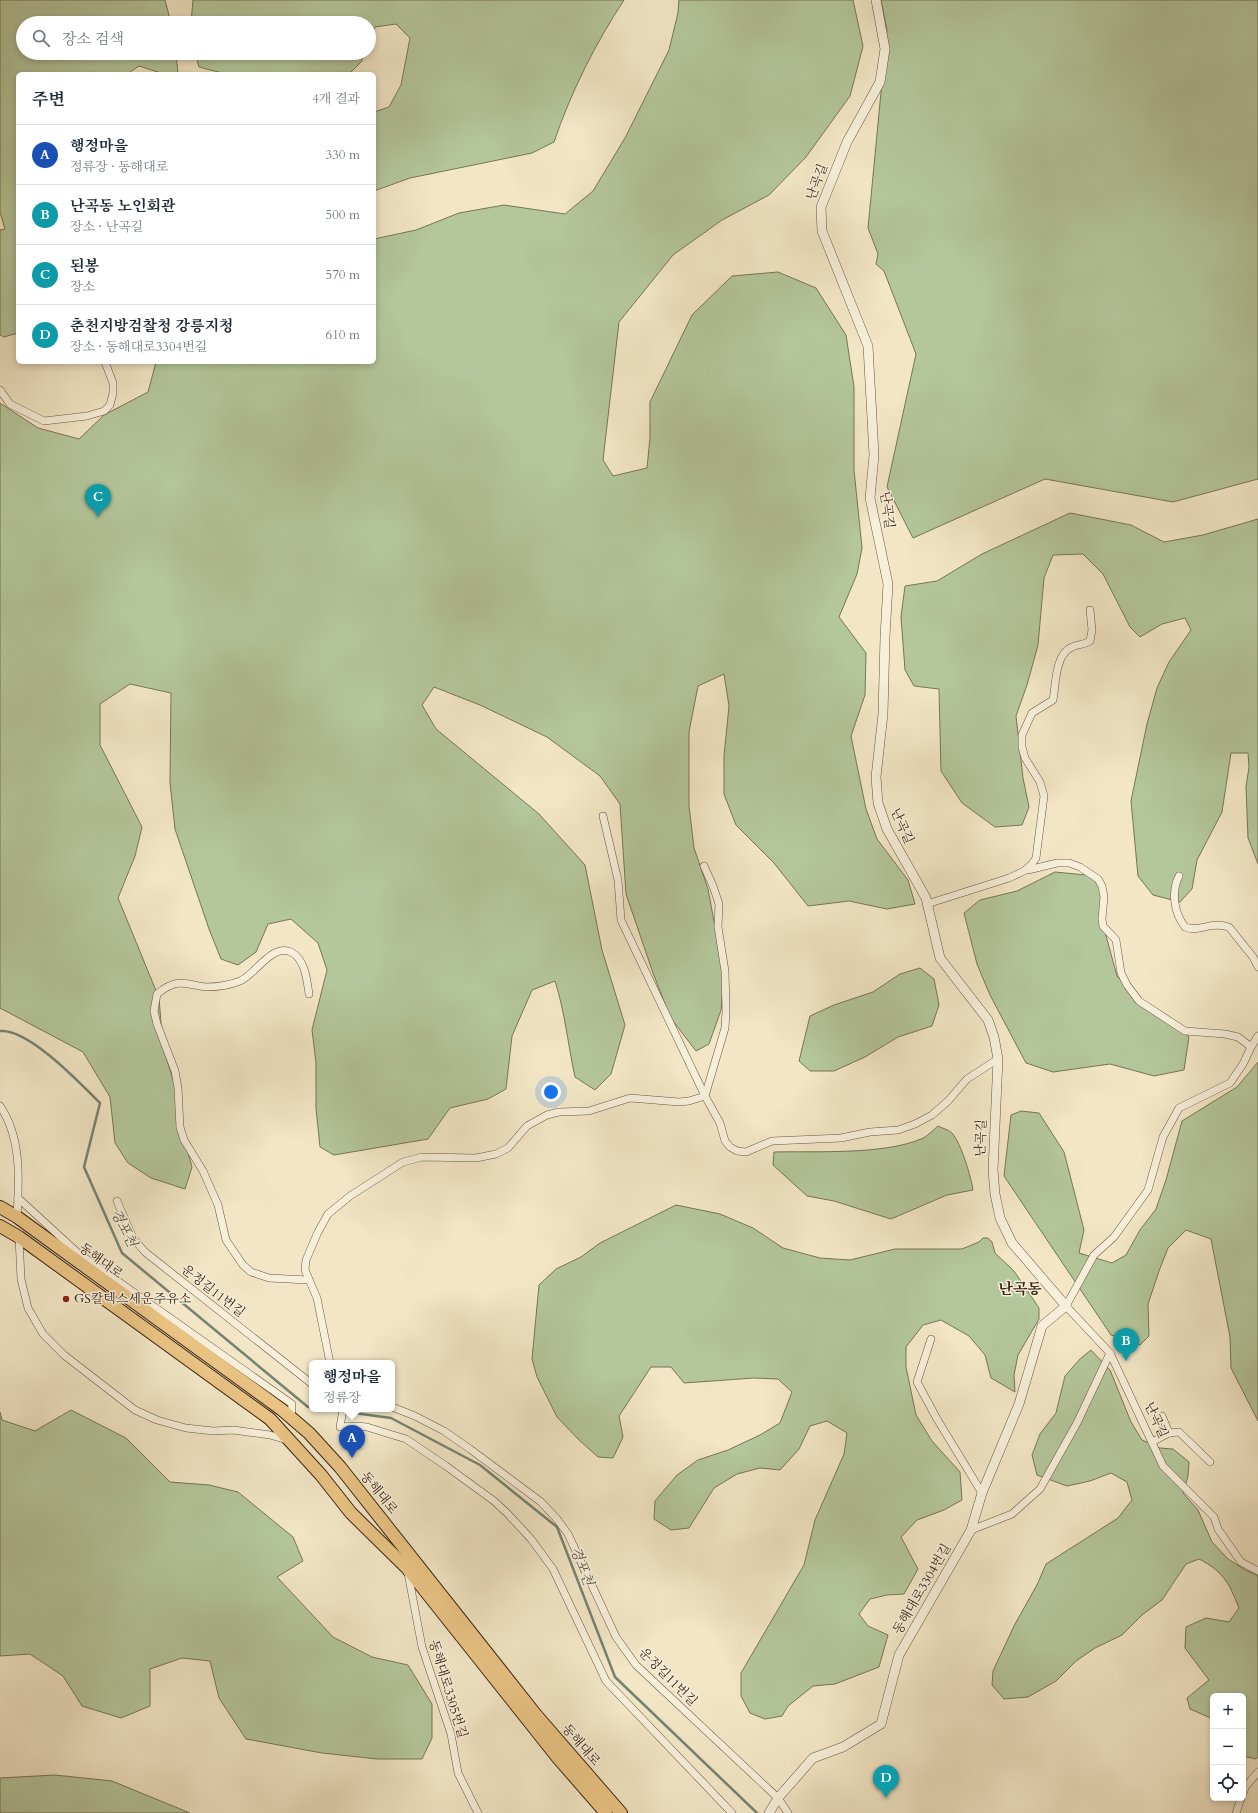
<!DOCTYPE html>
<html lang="ko">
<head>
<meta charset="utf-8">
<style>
	:root { --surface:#fff; --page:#f6f6f7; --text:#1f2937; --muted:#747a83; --line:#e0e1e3; --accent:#ea580c }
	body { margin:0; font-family:Cardo,"Noto Serif KR",serif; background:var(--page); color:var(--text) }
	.controls { position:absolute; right:12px; bottom:12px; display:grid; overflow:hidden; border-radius:6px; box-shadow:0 2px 6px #0003 }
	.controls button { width:36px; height:36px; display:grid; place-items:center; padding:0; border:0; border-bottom:1px solid var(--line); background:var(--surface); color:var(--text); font:20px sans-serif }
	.you { position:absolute; left:551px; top:1092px; width:14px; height:14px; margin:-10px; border:3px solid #fff; border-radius:50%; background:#1a73e8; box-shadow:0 0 0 6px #1a73e833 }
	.badge { display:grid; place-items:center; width:26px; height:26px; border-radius:50%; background:var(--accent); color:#fff; font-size:13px; font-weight:700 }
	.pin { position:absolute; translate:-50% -33px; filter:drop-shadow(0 1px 2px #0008) }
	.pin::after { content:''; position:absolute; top:21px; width:14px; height:12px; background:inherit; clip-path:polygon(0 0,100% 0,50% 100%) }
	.popup { position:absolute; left:309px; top:1360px; width:86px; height:52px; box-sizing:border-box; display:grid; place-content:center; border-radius:6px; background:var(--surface); filter:drop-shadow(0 1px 3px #0005); font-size:13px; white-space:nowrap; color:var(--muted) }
	.popup b { font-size:15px; color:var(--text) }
	.popup::after { content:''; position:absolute; left:50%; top:100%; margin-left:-8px; border:8px solid transparent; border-top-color:var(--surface) }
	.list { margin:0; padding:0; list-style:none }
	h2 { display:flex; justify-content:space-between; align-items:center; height:52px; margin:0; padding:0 16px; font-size:17px }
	h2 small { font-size:13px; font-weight:400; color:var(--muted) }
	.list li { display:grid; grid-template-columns:26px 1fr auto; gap:12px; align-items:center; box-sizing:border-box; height:60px; padding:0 16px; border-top:1px solid var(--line) }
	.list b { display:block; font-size:15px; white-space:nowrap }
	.list p { margin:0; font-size:13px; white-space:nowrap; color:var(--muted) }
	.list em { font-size:13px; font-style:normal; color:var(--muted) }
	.icon { flex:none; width:22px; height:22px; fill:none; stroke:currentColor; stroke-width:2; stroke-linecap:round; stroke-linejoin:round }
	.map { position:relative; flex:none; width:1258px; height:1813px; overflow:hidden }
	.search { position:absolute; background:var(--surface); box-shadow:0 2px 6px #0003; left:16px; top:16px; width:360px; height:44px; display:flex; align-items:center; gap:10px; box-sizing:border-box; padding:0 14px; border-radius:22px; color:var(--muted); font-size:15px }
	.panel { position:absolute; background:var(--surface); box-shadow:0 2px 6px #0003; left:16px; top:72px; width:360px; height:292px; border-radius:6px }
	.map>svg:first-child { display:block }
</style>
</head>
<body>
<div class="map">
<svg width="1258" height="1813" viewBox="0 0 1258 1813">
	<rect width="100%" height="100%" fill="#f2e6c6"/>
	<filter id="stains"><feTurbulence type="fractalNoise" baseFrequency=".005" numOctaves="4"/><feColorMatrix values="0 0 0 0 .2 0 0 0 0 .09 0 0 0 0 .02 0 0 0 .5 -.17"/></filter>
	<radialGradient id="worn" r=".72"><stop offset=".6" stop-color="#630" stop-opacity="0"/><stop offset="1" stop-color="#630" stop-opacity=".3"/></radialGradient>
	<!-- green -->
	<g fill="#b4c69b" stroke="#787558">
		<polygon points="0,0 165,0 171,23 23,23 23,53 176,53 178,74 164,74 139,66 127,74 18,74 18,333 4,337 0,335 0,230 5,229 0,212"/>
		<path d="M193,0H624C595,44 571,92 554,142L532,153L410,178L374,191V112L389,107L401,85L410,38L396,24L375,27L369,42V23H191Z"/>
		<path d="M679,0H853L863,46L850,96L806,157L769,195L722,220L673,255L619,322L603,460L613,476L647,468L650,438V402L692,315L732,276L778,272L816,288L846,335L854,387V470L862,548L857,574L839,617L866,653L865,695L851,736L866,809L877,839L908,880L915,904L887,909L849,901L808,906L774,863L736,825L724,794V756L729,706L724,674L698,686L689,732V806L694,848L708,889L724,976L721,1010L709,1044L696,1051L670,1017L653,973L626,894L620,804L600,776L547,737L480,705L434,687L422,705L436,729L539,814L585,865L602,950L625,1025L611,1074L595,1090L575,1077C568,1045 565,1012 555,981L532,990L512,1036L506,1089L488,1099L450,1108L428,1139L334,1155L320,1147L316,1108V1063L312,1030L327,970L318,943L291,919L268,924L256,952L238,965L221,959L209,929L175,829L170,783L171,693L130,684L100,704V745L142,827L135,856L118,898L159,998L163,1047L176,1089L181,1128L192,1167L185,1189L151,1178L128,1163L115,1143L110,1097L83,1052L0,1008V403L38,428L79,439L104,415L148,392L156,362H374V239L416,230L459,213L504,205L565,214L593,191L625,138L669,50L678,13Z"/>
		<polygon points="881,0 1258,0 1258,479 1173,502 1045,479 913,538 887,487 916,354 884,271 876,264 878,254 868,228 887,30"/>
		<polygon points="195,53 365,53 361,62 349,74 226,74 199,67"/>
		<polygon points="1070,513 1131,525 1164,542 1203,535 1258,519 1258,864 1248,838 1246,787 1249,767 1248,753 1231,753 1222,812 1197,860 1192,889 1180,902 1153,895 1138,876 1131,801 1147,724 1157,688 1169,662 1191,630 1185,618 1162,624 1140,637 1130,627 1103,574 1083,554 1053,555 1044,578 1038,645 1027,685 1016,716 1023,778 1029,807 1022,825 995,827 962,803 941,771 939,689 914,686 905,670 901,617 905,586 937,581 982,554"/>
		<polygon points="1055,872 1096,876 1102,898 1105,932 1117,976 1148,1010 1180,1027 1189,1037 1184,1070 1154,1076 1110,1064 1053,1072 1026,1063 990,995 977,964 964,913 980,900 1017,891"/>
		<polygon points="920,968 934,979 939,1005 932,1026 898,1037 865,1057 834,1071 810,1071 799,1061 810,1016 834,1005 873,992 900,974"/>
		<polygon points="1258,1062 1258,1421 1231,1368 1230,1337 1211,1239 1186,1230 1168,1248 1159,1271 1148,1304 1149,1336 1140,1345 1111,1335 1004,1176 1011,1115 1021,1111 1039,1113 1064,1152 1084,1230 1079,1253 1112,1263 1126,1255 1140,1230 1156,1209 1166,1180 1182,1121 1237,1087"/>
		<path d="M938,1126C942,1128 949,1130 952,1133C961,1143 971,1177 973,1190L947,1195L891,1219L834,1201L807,1196L773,1165L774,1152C816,1151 883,1155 921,1139C927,1137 933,1130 938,1126Z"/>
		<polygon points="676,1205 720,1214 753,1228 783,1248 820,1258 850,1260 895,1249 962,1249 979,1242 983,1238 988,1238 992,1242 995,1253 1014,1271 1039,1308 1039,1319 1018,1355 1014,1375 1015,1392 991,1378 985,1355 969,1336 941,1320 923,1325 906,1347 906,1367 916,1415 932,1441 960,1472 962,1500 944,1510 917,1520 901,1537 918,1569 904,1594 887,1595 870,1599 859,1614 868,1626 888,1635 879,1667 835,1684 813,1686 788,1706 782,1716 765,1719 750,1713 741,1696 741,1673 804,1565 815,1520 844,1454 847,1433 827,1421 810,1426 799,1449 780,1470 760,1468 737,1474 714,1488 689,1528 671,1530 654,1519 655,1501 677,1475 698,1460 728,1450 760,1435 780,1423 792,1392 778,1379 754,1378 684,1383 671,1367 651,1367 619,1416 623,1437 613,1458 598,1457 579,1440 557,1417 537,1377 532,1359 539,1285 556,1269 581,1257 600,1243"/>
		<path d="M1091,1350L1110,1370L1131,1422L1142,1440L1160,1448L1173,1449L1189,1462L1188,1476L1183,1493L1198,1510L1212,1542L1228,1559L1245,1570L1258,1576V1757L1256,1759L1243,1756V1696H1213V1719L1190,1709L1187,1698L1209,1680L1185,1648L1186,1627L1206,1618L1229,1622L1239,1608C1229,1583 1224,1572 1199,1559L1186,1564L1162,1600L1142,1615L1122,1635L1095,1648L1076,1661L1056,1681L1028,1697L1004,1699L992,1685L993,1671L1015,1624L1037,1585L1046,1564L1118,1518L1132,1500L1127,1482L1111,1473L1090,1481L1067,1486L1037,1475L1032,1455L1040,1434L1056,1413L1065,1376L1080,1359Z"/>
		<polygon points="71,1410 126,1438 170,1482 209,1485 238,1492 293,1537 303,1561 277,1577 333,1637 372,1657 408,1665 432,1704 432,1738 422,1759 377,1759 322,1753 246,1739 219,1698 210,1661 182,1658 150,1669 150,1706 121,1718 82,1706 63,1676 30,1654 0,1656 0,1412 2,1420 35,1431"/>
		<polygon points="55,1775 112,1781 190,1813 0,1813 0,1778"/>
	</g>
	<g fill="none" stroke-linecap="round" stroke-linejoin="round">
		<!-- stream -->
		<g stroke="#768272" stroke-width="2.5">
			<path d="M0,1031C28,1028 80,1083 100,1103L84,1167L122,1253L308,1407H312"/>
			<polyline points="324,1409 391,1418 480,1465 557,1527 615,1677 757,1813"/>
		</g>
		<!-- minor casing -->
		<g stroke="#6a5441" stroke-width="8">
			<g id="minor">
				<polyline points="0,390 10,404 44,421 87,416 104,411 110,405 113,393 113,383 105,362"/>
				<polyline points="603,816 618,880 621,920 705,1096 720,1123 725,1141 730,1147 737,1151 746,1152 772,1141 841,1138 870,1132 898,1130 915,1124 932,1115 948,1101 967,1079 998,1059"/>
				<polyline points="704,866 713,886 719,904 718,927 725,971 726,1011 725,1028 705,1096"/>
				<polyline points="1028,870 1057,863 1069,863 1080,867 1098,879 1102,886 1104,897 1102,919 1103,926 1116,940 1121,973 1127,985 1139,1001 1185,1031 1225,1034 1238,1037 1251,1047"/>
				<path d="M1179,876C1171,892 1174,913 1185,927C1197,933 1211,921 1229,927L1253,957L1258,967"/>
				<path d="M927,904L1009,878L1024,871L1031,865L1036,858L1044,796L1040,782L1025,758L1022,747V735L1032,713L1053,700C1056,684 1055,654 1072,647C1078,644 1084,645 1090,641L1092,630L1090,610"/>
				<polyline points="1258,1036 1251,1047 1243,1064 1230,1083 1179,1108 1163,1137 1148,1190 1114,1237 1094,1255 1066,1306 1110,1353 1163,1466 1214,1517 1218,1529 1241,1562 1258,1571"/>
				<path d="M0,1106C22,1138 19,1180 17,1217"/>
				<polyline points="18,1198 78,1253 292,1404 291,1418"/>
				<polyline points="117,1201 133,1238 145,1252 312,1384"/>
				<polyline points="19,1237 21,1279 28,1308 43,1334 64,1355 135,1410 157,1420 186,1428 213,1431 233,1430 270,1435 287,1440"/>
				<path d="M308,1280L269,1278L251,1272L243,1265L226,1240L218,1205L203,1171L184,1140L180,1127L178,1088L175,1071L157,1024L154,1011L157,994C163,989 170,984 179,983C188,983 197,986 206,987C217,987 230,985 240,981C255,975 272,943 291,952C305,959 307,980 309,994"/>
				<polyline points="931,1339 917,1382 937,1419 982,1493"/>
				<polyline points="330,1363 317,1298 305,1270 306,1260 318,1232 328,1214 350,1196 403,1162 422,1157 476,1158 496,1154 508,1148 527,1126 547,1115 559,1112 589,1111 630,1098 679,1102 689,1101 705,1096"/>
				<polyline points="392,1407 415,1416 444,1431 470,1449 541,1502 557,1519 568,1534 616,1637 636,1665 778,1798 788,1813"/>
				<polyline points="343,1409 340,1427 356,1426 367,1427 406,1439 446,1466 494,1501 507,1513 531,1539 553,1569 606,1681 732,1813"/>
				<polyline points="1162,1416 1169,1433"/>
				<polyline points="1152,1442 1169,1433 1179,1432 1210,1462"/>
				<polyline points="971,1530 1012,1514 1040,1489 1077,1423 1110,1353"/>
				<polyline points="408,1573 422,1647 451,1734 458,1773 478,1813"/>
				<polyline points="1243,1793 1246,1786 1258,1772"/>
				<polyline points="1236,1813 1241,1798"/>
			</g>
		</g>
		<!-- tertiary casing -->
		<g stroke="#6a5441" stroke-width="10">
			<polyline id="tertiary" points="769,1813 778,1798 813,1758 843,1747 881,1724 899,1655 971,1530 982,1493 1019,1404 1042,1326 1066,1306 1012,1243 1000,1218 995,1194 993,1170 998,1059 994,1037 988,1020 940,958 926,898 887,829 878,803 876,777 883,714 885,637 888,584 870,498 874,455 868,346 822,231 821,207 847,142 880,82 885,49 876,0"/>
		</g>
		<!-- trunk casing -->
		<g stroke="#3c2415" stroke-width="14">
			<g id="trunk">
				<polyline points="0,1207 17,1217 281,1409 309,1433 340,1467 536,1715 621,1813"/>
				<polyline points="0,1226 19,1237 270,1419 321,1475 351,1513 407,1568 558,1758 606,1813"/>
			</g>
		</g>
		<!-- minor -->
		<use href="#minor" stroke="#f7efda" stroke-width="7"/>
		<!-- tertiary -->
		<use href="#tertiary" stroke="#f7efda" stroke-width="9"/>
		<!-- trunk -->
		<use href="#trunk" stroke="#e9c383" stroke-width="12"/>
	</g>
	<!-- markers -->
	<circle fill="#8f2418" stroke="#f7efda" stroke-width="1.5" cx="66" cy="1299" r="4"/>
	<g text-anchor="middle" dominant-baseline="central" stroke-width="3" stroke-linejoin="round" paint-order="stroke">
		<!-- street labels -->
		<g font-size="13" fill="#3c2415" stroke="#f7efda">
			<text transform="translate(817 182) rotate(-70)">난곡길</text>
			<text transform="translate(887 510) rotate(82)">난곡길</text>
			<text transform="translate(902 826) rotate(66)">난곡길</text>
			<text transform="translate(981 1138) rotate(-88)">난곡길</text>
			<text transform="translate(101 1261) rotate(36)">동해대로</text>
			<text transform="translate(213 1291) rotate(38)">운정길11번길</text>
			<text transform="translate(1156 1420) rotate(65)">난곡길</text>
			<text transform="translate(379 1493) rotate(51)">동해대로</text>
			<text transform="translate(922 1589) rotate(-60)">동해대로3304번길</text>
			<text transform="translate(668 1677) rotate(45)">운정길11번길</text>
			<text transform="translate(448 1689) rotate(73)">동해대로3305번길</text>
			<text transform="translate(581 1745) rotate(49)">동해대로</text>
		</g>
		<!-- poi labels -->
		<g font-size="13" fill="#3c2415" stroke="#f7efda" text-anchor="start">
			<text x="74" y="1299">GS칼텍스세운주유소</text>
		</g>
		<!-- water labels -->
		<g font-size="14" font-style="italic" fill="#595344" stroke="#f7efda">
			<text transform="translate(124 1228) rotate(63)">경포천</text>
			<text transform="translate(582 1566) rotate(69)">경포천</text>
		</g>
		<!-- quarter labels -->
		<g font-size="15" font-weight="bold" fill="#3c2415" stroke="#f7efda">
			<text x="1020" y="1289">난곡동</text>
		</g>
	</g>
	<rect width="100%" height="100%" filter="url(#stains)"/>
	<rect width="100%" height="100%" fill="url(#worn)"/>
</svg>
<div class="controls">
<button>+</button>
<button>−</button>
<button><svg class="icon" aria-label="locate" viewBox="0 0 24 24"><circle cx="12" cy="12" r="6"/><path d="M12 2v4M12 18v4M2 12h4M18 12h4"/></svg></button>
</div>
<div class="you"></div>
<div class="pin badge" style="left:352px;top:1458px;background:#1a4fb4">A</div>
<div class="popup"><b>행정마을</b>정류장</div>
<div class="pin badge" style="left:1126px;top:1361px;background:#0f9aa8">B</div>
<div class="pin badge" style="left:98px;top:517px;background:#0f9aa8">C</div>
<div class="pin badge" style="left:886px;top:1798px;background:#0f9aa8">D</div>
<div class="search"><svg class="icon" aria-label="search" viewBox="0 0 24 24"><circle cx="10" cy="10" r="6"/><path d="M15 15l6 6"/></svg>장소 검색</div>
<section class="panel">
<h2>주변<small>4개 결과</small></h2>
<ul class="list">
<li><span class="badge" style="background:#1a4fb4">A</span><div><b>행정마을</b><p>정류장 · 동해대로</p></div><em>330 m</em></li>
<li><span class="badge" style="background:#0f9aa8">B</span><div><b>난곡동 노인회관</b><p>장소 · 난곡길</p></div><em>500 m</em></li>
<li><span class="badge" style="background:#0f9aa8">C</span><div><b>된봉</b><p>장소</p></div><em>570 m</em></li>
<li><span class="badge" style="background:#0f9aa8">D</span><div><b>춘천지방검찰청 강릉지청</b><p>장소 · 동해대로3304번길</p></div><em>610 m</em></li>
</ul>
</section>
</div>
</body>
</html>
